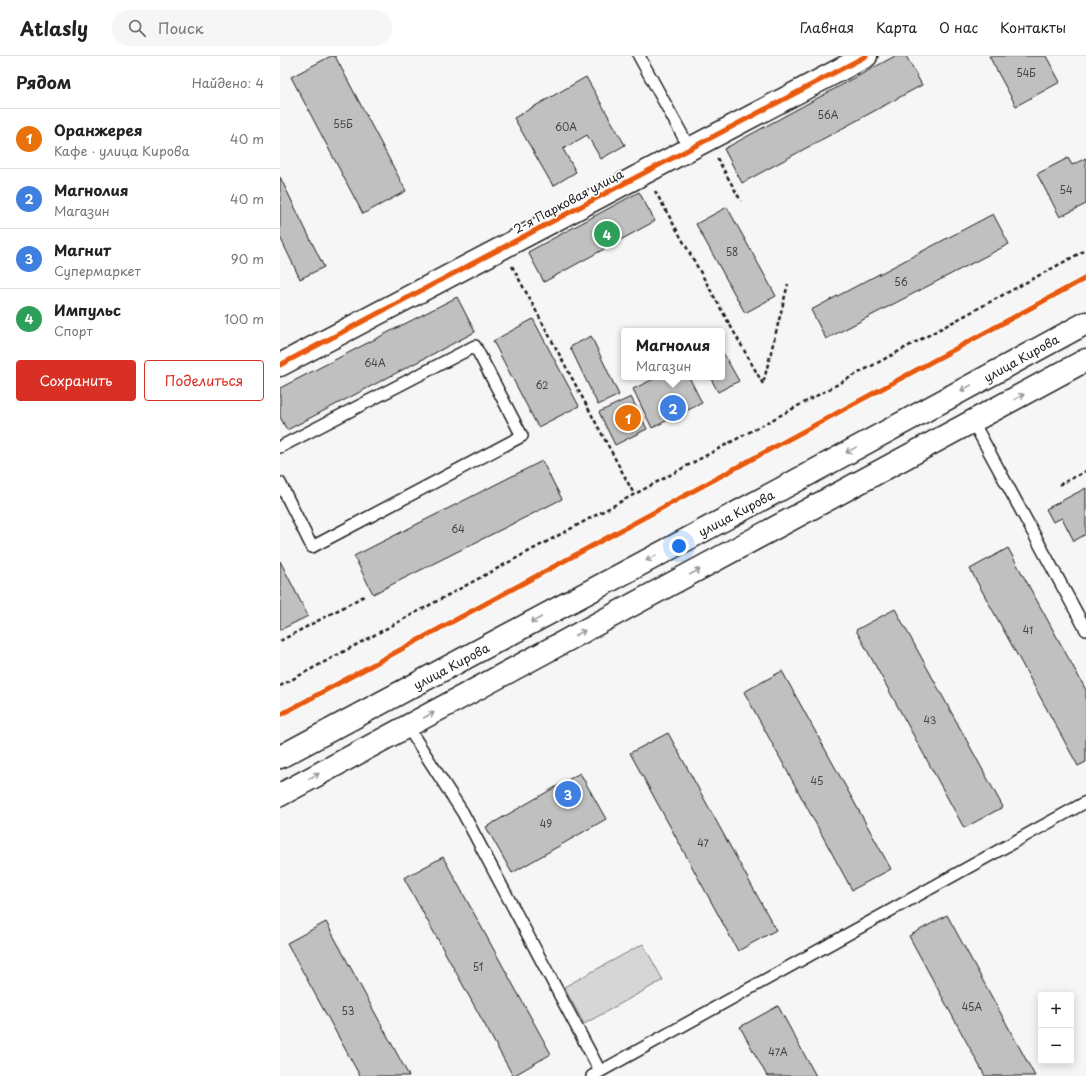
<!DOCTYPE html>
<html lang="ru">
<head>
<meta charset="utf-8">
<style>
	:root { --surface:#fff; --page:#f6f6f6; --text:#222; --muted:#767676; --line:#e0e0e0; --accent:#d93025 }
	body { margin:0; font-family:"Playpen Sans",sans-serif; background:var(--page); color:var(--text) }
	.controls { position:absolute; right:12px; bottom:12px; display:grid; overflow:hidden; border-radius:4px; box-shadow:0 2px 10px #0003 }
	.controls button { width:36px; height:36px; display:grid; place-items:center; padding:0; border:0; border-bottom:1px solid var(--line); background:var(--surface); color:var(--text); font:20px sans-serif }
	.you { position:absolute; left:399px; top:490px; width:14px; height:14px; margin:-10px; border:3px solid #fff; border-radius:50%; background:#1a73e8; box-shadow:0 0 0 6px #1a73e833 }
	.badge { display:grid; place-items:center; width:26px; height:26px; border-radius:50%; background:var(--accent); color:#fff; font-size:13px; font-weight:700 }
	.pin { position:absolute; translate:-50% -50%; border:2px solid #fff; box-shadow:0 1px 4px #0006 }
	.popup { position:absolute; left:341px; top:272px; width:104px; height:52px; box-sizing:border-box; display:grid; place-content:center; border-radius:4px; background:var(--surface); filter:drop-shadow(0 1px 3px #0005); font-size:13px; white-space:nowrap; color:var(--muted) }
	.popup b { font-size:15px; color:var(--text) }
	.popup::after { content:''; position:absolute; left:50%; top:100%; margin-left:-8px; border:8px solid transparent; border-top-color:var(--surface) }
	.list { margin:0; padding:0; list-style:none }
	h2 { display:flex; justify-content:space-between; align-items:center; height:52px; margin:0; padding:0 16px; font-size:17px }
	h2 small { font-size:13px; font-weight:400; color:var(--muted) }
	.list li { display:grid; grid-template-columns:26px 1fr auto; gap:12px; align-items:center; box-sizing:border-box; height:60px; padding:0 16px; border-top:1px solid var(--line) }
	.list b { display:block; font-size:15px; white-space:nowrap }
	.list p { margin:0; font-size:13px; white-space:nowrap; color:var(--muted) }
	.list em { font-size:13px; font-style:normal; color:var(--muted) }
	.actions { display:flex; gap:8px; padding:12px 16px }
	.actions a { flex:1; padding:9px 0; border:1px solid var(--accent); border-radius:4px; text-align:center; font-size:14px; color:var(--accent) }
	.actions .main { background:var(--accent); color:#fff }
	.icon { flex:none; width:22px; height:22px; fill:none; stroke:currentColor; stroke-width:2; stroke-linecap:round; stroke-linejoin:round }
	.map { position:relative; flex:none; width:806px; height:1020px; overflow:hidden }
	header { display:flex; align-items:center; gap:24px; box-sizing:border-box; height:56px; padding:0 20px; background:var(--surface); border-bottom:1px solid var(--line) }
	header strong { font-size:19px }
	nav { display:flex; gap:22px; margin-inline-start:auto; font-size:14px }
	.search { width:280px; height:36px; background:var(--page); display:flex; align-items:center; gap:10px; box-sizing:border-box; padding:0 14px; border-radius:22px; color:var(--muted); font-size:15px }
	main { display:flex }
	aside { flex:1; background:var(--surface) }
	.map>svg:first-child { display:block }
</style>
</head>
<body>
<header>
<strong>Atlasly</strong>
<div class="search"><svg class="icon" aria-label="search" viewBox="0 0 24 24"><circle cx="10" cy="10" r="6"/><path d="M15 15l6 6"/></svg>Поиск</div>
<nav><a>Главная</a><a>Карта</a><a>О нас</a><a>Контакты</a></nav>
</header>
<main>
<aside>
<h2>Рядом<small>Найдено: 4</small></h2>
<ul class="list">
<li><span class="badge" style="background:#e8710a">1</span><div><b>Оранжерея</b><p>Кафе · улица Кирова</p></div><em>40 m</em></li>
<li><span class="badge" style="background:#3f7fe0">2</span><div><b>Магнолия</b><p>Магазин</p></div><em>40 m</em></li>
<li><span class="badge" style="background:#3f7fe0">3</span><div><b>Магнит</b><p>Супермаркет</p></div><em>90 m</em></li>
<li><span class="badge" style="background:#2e9e5b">4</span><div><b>Импульс</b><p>Спорт</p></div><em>100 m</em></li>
</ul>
<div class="actions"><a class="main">Сохранить</a><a>Поделиться</a></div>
</aside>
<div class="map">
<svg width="806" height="1020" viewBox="0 0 806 1020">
	<rect width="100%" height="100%" fill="#f6f6f6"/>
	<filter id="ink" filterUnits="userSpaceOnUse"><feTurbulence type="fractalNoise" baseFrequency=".025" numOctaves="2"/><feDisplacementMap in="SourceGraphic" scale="8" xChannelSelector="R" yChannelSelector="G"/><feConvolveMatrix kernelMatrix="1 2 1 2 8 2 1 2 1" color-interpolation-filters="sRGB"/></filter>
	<g filter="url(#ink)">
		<!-- green -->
		<polygon fill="#d6d6d6" stroke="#797979" points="363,888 383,924 304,968 284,931"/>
		<!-- building -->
		<g fill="#c0c0c0" stroke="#1c1c1c">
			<polygon points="51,0 55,0 126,135 83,158 11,21"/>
			<polygon points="615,0 626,0 642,29 462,127 444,93"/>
			<polygon points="709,0 766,0 780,26 736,50"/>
			<polygon points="306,21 345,89 321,103 307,79 283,93 296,116 273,130 234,62"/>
			<polygon points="788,102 792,109 806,102 806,148 780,161 757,118"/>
			<polygon points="0,121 44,211 20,223 0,181"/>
			<polygon points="359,136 375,165 264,226 248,196"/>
			<polygon points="447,151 496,240 465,257 416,168"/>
			<polygon points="713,158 729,188 546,283 531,254"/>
			<polygon points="177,241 195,276 7,374 0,361 0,332"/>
			<polygon points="253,263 299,350 258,371 213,285"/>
			<polygon points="311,280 339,339 318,349 290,291"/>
			<polygon points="442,295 459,325 438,336 430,321 442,321"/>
			<polygon points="378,321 409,321 422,347 372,372 353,333"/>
			<polygon points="351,341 367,373 335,389 319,356"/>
			<polygon points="262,405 282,443 93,538 74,500"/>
			<polygon points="806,432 806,478 794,485 782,462 773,466 766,453"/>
			<polygon points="728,492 806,634 806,706 798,710 690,513"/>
			<polygon points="0,505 28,560 0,574"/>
			<polygon points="615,553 723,751 684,772 576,574"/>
			<polygon points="502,615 611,813 572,834 464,636"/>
			<polygon points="388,677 496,874 458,895 350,697"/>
			<polygon points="300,717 326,763 232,817 206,771"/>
			<polygon points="163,801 271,998 233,1020 124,822"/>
			<polygon points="667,859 755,1020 705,1020 629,880"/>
			<polygon points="46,866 129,1020 80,1020 7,887"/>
			<polygon points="498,950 536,1020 487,1020 460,971"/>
		</g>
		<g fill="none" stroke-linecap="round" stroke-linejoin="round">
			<!-- lane casing -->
			<g stroke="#1c1c1c" stroke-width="14">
				<g id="lane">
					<polyline points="359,0 410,93"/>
					<polyline points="693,366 806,574"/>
					<polyline points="0,391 195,290 242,380 32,491 0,427"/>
					<polyline points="127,670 183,757 320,1015"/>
					<polyline points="312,1020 806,746"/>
				</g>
			</g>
			<!-- street casing -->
			<g stroke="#1c1c1c" stroke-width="25">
				<polyline id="street" points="0,309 586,0"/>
			</g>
			<!-- primary casing -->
			<g stroke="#1c1c1c" stroke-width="25">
				<g id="primary">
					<polyline points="0,701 501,433 806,267"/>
					<polyline points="0,739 806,304"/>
				</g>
			</g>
			<!-- path -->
			<g stroke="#1c1c1c" stroke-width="2.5" stroke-dasharray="4 3" stroke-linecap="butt">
				<polyline points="437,102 461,145"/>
				<polyline points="375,135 483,328 508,228"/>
				<polyline points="232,210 354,438"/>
				<polyline points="779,429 806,415"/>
				<polyline points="0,585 86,539"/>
				<polyline points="0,630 806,194"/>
			</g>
			<!-- lane -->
			<use href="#lane" stroke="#fff" stroke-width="11"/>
			<!-- street -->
			<use href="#street" stroke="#fff" stroke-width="22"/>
			<!-- primary -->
			<use href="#primary" stroke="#fff" stroke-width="22"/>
			<!-- cycleway casing -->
			<g stroke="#fff" stroke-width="8">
				<g id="cycleway">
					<polyline points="0,309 586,0"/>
					<polyline points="0,659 806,222"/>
				</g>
			</g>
			<!-- cycleway -->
			<use href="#cycleway" stroke="#e8590c" stroke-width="5"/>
		</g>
		<!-- one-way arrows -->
		<defs><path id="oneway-shaft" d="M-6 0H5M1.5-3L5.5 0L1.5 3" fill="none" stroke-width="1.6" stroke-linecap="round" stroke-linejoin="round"/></defs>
		<g stroke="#999">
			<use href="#oneway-shaft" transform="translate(686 332) rotate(151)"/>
			<use href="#oneway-shaft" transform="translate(739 341) rotate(-29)"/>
			<use href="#oneway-shaft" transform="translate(571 394) rotate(151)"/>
			<use href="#oneway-shaft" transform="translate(371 502) rotate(152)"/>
			<use href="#oneway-shaft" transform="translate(415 516) rotate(-28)"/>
			<use href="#oneway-shaft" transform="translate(256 564) rotate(152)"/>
			<use href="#oneway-shaft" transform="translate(300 577) rotate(-28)"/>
			<use href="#oneway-shaft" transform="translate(149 659) rotate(-28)"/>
			<use href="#oneway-shaft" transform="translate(34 720) rotate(-28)"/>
		</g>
	</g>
	<g text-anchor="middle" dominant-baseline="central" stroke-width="3.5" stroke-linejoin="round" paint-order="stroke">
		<!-- number labels -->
		<g font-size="10" fill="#454545">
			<text x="746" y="16">54Б</text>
			<text x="548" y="58">56А</text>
			<text x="63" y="67">55Б</text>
			<text x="286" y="70">60А</text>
			<text x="786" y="133">54</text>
			<text x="452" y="195">58</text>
			<text x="621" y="225">56</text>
			<text x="95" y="306">64А</text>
			<text x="262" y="328">62</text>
			<text x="178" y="472">64</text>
			<text x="748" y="573">41</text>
			<text x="650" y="663">43</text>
			<text x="537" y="724">45</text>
			<text x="266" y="767">49</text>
			<text x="423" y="786">47</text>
			<text x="198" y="910">51</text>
			<text x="692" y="950">45А</text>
			<text x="68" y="954">53</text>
			<text x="498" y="995">47А</text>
		</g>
		<!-- street labels -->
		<g font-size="12" fill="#1c1c1c" stroke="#fff">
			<text transform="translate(288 145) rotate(-28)">2-я Парковая улица</text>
			<text transform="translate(741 302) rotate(-29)">улица Кирова</text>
			<text transform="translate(456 457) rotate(-28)">улица Кирова</text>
			<text transform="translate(171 610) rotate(-28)">улица Кирова</text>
		</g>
	</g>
</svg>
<div class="controls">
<button>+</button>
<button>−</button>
</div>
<div class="you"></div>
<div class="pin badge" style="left:348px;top:362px;background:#e8710a">1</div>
<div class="pin badge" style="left:393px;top:352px;background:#3f7fe0">2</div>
<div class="popup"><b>Магнолия</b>Магазин</div>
<div class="pin badge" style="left:288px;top:738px;background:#3f7fe0">3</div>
<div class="pin badge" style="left:327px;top:178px;background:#2e9e5b">4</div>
</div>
</main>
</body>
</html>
